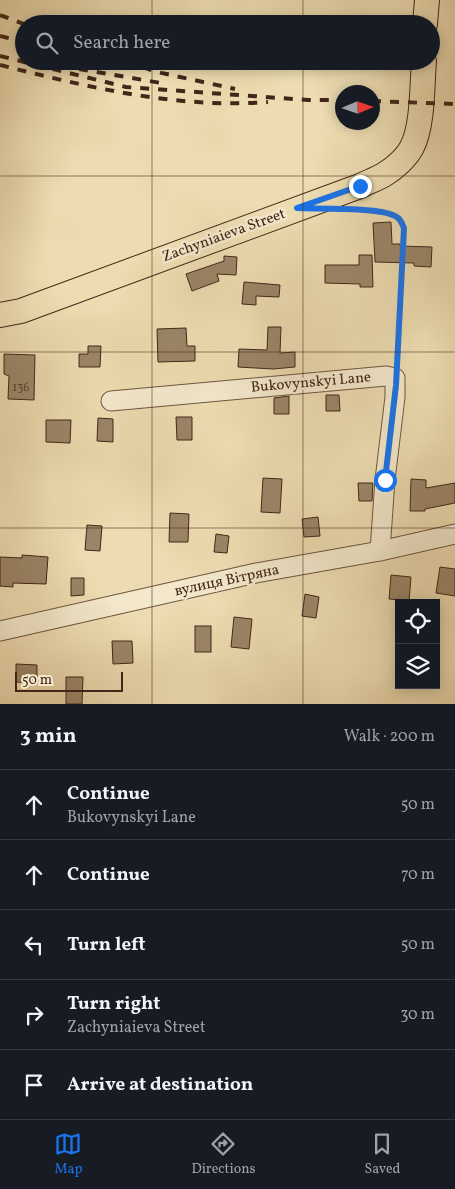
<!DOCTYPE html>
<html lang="en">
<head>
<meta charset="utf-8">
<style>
	:root { --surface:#171b24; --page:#20242c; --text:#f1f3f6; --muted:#9ea1a6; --line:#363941; --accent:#1a73e8 }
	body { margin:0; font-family:Vollkorn,serif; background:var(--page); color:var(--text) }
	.controls { position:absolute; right:15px; bottom:15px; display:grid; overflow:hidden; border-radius:0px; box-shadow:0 2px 12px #0003 }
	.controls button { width:45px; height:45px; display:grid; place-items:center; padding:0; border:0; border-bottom:1px solid var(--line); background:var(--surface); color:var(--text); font:25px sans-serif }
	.compass { position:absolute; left:335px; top:85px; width:45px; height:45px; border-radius:50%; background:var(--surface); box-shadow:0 2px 12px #0003; rotate:88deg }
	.scale { position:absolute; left:15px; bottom:12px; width:108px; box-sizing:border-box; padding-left:5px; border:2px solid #432619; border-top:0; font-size:14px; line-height:18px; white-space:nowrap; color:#432619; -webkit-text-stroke:4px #f3e8cc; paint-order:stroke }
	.stop { position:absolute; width:15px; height:15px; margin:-11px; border:4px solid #1a73e8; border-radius:50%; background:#fff }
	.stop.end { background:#1a73e8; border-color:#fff; box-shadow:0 1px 5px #0008 }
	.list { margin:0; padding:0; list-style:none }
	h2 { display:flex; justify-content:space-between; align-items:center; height:65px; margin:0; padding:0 20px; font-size:21px }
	h2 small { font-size:16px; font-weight:400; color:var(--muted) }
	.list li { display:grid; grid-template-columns:32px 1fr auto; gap:15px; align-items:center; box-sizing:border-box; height:70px; padding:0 20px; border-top:1px solid var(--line) }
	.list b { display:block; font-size:19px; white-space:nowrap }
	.list p { margin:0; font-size:16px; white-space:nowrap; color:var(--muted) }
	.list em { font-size:16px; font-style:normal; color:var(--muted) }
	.icon { flex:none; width:28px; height:28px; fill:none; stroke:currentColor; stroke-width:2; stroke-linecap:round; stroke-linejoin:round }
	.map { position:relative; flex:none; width:455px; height:704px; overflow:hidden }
	.search { position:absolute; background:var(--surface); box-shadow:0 2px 12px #0003; left:15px; right:15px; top:15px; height:55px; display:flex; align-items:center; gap:12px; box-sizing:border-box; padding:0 18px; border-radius:28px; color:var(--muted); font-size:19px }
	.sheet { height:415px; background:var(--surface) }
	nav { display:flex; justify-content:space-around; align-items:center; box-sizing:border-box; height:70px; border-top:1px solid var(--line); background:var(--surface); font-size:14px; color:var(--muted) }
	nav a { display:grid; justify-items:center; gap:2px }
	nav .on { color:var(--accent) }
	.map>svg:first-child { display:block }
</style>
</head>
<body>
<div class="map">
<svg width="455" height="704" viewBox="0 0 455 704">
	<rect width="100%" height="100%" fill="#eddcb1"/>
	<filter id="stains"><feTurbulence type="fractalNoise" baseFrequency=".004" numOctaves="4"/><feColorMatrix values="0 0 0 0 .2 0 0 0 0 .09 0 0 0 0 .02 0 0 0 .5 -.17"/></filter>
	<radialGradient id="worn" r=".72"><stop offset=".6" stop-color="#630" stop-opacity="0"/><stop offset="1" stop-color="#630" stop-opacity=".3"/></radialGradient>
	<!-- building -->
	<g fill="#9b8568" stroke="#432619">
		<polygon points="391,222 392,244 400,244 400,246 432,247 431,267 414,266 414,263 375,262 373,223"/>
		<polygon points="359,255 372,255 373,287 360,287 360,284 325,283 325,265 359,265"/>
		<polygon points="224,256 237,257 236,275 217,274 219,281 192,291 186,274 224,261"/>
		<polygon points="244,282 280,285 279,297 256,296 256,305 242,304"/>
		<polygon points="268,327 281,327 280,353 295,352 295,367 273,369 238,367 239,349 267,350"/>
		<polygon points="186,328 187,346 195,346 195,361 158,362 157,329"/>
		<polygon points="88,346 101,346 100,367 79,367 79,354 88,354"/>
		<polygon points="4,354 35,355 34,400 8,399 9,376 4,374"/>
		<polygon points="326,395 339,395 340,411 326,411"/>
		<polygon points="289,396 289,414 274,414 274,398"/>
		<polygon points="176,417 192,417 192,440 177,440"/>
		<polygon points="98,418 113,419 113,442 97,441"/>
		<polygon points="46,420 71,420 70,443 46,442"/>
		<polygon points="263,478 282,479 280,513 261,512"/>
		<polygon points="411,479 426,480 426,488 455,483 455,503 425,509 425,511 410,511"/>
		<polygon points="358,483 373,483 372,501 359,501"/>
		<polygon points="170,513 189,514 188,542 169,542"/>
		<polygon points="318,517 320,536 304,537 302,519"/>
		<polygon points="87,525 102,526 100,551 85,550"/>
		<polygon points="216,534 229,536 227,553 214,552"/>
		<polygon points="22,555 48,557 46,584 13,583 13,587 0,586 0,557 22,558"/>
		<polygon points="440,567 455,569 455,596 436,593"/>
		<polygon points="391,575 411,577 409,601 389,599"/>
		<polygon points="71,578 84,578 84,595 71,596"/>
		<polygon points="305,594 319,597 316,618 302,616"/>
		<polygon points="234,617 252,619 249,649 231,647"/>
		<rect x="195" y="626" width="16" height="26"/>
		<polygon points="112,641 132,641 133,663 113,664"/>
		<polygon points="16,664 37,665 37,683 16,682"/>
		<polygon points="66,677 83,677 82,704 66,704"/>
	</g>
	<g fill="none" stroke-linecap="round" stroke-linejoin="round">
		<!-- minor casing -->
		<g stroke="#6e543f" stroke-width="21">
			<g id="minor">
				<polyline points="111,401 386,376 395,378 395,397 385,480 380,551"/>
				<polyline points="0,631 256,573 380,551 455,534"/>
			</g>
		</g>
		<!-- major casing -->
		<g stroke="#432619" stroke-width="26">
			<g id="major">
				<polyline points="425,24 427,0"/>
				<path d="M0,315L21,311L360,186C368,182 377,179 385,174C395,168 407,157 412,147C423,126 422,85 424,61"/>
			</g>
		</g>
		<!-- path -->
		<path stroke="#432619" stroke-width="2.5" stroke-dasharray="4 2.5" stroke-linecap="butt" d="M350,210C369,211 395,207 404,228L396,361"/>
		<!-- minor -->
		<use href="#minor" stroke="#f3e8cc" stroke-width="19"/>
		<!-- major -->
		<use href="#major" stroke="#eddcb1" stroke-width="24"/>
		<!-- rail -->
		<g stroke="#432619" stroke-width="4" stroke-dasharray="9 9" stroke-linecap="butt">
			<polyline points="0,15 24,24"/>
			<polyline points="0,36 24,42"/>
			<polyline points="0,56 126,87 308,100 342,100"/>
			<polyline points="112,61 133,66"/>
			<polyline points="126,61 157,72 235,89"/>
			<path d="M0,65C88,87 177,109 268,102"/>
			<polyline points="79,69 161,83"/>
			<polyline points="372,101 455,104"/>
		</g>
	</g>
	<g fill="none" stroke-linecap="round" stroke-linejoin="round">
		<!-- route -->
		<path stroke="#1a73e8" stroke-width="6" d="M360,186L297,208C317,209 379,207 395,216C400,218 402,223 404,228L396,385L385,480"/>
	</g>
	<!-- grid -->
	<path fill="none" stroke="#432619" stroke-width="1" stroke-opacity="0.55" d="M152,0V24M303,0V24M152,61V704M303,61V704M0,176H455M0,352H455M0,528H455"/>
	<g text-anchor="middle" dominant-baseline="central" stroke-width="5" stroke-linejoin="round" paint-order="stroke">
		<!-- number labels -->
		<g font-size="12" fill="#593e2d">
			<text x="21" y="388">136</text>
		</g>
		<!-- street labels -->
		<g font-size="15" fill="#432619" stroke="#f3e8cc">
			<text transform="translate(224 236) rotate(-20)">Zachyniaieva Street</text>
			<text transform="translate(311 383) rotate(-5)">Bukovynskyi Lane</text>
			<text transform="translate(227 581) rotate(-12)">вулиця Вітряна</text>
		</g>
	</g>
	<rect width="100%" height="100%" filter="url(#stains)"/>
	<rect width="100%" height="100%" fill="url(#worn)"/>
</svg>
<div class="controls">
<button><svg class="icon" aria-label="locate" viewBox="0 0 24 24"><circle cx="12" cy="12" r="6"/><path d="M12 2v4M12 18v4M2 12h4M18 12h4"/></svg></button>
<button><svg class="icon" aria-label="layers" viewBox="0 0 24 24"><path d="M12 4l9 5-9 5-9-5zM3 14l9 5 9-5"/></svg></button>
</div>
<svg class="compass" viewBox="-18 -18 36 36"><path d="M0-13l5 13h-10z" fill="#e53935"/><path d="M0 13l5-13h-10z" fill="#9ea1a6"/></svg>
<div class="scale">50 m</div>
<div class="stop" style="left:385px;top:480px"></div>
<div class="stop end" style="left:360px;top:186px"></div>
<div class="search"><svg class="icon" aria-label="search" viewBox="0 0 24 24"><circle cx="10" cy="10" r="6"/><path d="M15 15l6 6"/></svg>Search here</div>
</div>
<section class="sheet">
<h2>3 min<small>Walk · 200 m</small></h2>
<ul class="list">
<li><svg class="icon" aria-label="ahead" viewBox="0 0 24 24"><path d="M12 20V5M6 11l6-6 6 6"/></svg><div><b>Continue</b><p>Bukovynskyi Lane</p></div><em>50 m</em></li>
<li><svg class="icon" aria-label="ahead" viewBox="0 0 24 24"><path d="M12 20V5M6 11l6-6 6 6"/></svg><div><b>Continue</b></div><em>70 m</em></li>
<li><svg class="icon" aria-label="left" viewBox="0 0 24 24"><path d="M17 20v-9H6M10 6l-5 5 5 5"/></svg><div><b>Turn left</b></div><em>50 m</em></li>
<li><svg class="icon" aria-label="right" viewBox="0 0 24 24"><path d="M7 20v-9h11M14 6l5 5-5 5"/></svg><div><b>Turn right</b><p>Zachyniaieva Street</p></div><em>30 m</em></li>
<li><svg class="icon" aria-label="arrive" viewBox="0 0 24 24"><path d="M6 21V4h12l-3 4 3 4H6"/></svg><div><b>Arrive at destination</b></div></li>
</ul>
</section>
<nav>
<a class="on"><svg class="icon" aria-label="map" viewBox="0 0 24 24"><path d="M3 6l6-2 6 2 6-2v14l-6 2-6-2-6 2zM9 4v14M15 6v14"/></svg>Map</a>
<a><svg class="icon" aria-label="directions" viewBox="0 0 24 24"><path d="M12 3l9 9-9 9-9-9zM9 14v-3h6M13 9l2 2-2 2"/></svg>Directions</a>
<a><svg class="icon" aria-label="saved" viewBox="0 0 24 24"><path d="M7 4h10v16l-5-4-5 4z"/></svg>Saved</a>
</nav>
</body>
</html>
